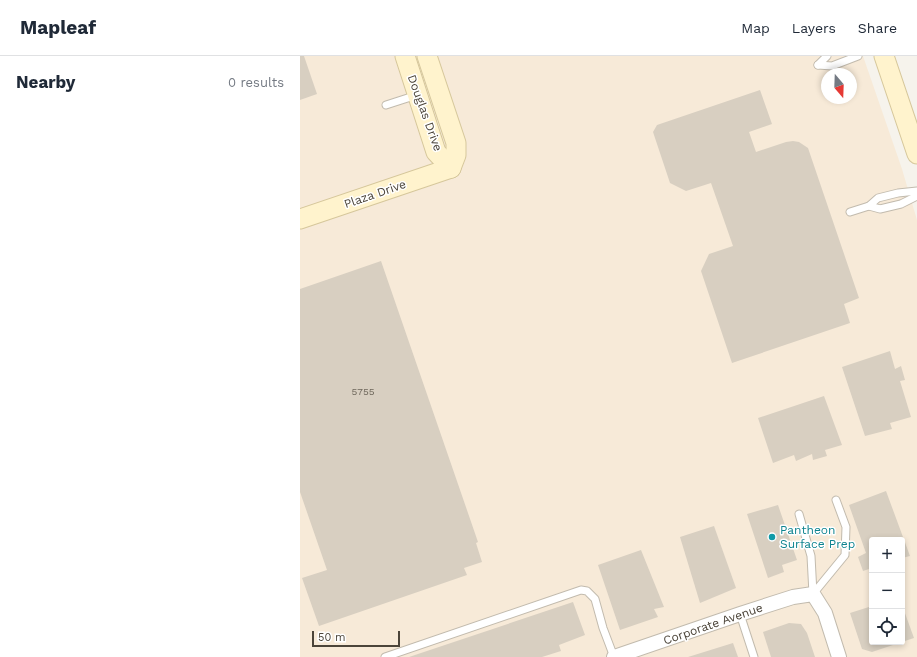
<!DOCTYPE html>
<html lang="en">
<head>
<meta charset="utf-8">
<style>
	:root { --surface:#fff; --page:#f2f2f3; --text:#1f2937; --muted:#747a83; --line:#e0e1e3 }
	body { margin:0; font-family:"Work Sans",sans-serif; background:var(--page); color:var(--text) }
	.controls { position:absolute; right:12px; bottom:12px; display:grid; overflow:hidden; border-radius:4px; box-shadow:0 2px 6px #0003 }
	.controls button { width:36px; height:36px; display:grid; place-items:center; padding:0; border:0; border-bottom:1px solid var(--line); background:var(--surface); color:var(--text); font:20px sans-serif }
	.compass { position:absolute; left:521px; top:12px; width:36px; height:36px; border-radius:50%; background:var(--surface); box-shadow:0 2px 6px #0003; rotate:161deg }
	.scale { position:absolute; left:12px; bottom:10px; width:88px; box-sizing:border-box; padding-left:4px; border:2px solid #4b4439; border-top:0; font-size:11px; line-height:14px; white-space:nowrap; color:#4b4439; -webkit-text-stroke:3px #fff; paint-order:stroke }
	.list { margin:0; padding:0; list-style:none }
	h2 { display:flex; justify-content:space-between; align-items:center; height:52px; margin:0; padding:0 16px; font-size:17px }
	h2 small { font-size:13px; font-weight:400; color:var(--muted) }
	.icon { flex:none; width:22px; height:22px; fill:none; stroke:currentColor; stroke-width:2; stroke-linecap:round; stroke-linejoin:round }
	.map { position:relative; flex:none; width:617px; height:601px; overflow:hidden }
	header { display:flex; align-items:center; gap:24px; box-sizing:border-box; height:56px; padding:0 20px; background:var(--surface); border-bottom:1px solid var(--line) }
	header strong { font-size:19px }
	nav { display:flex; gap:22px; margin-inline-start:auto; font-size:14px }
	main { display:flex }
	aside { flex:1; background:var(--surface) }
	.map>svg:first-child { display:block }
</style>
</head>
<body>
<header>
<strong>Mapleaf</strong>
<nav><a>Map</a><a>Layers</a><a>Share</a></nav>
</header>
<main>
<aside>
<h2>Nearby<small>0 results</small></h2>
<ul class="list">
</ul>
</aside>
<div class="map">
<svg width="617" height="601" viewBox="0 0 617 601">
	<rect width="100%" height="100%" fill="#f6f3ec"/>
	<!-- commercial -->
	<path fill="#f7ead8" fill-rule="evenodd" d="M0,0H563L602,113L617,164V601H0ZM527,18H551V42H527ZM572,484H602V586H572Z"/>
	<!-- building -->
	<g fill="#d8cfc1">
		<polygon points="0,0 4,0 17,38 0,44"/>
		<polygon points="460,34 472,68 449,76 456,96 486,86 493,85 499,86 508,92 559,242 544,248 550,267 432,307 401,215 409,198 433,190 411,127 386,135 370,127 353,76 357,69"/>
		<polygon points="81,205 178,486 176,487 182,506 164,512 167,519 19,570 2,522 27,514 0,436 0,233"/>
		<polygon points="590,295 595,313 601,310 605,324 600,325 611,361 590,367 592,373 565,380 542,311"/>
		<polygon points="524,340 542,389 525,394 527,400 513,404 512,398 496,405 494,399 473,407 458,362"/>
		<polygon points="586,435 610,500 602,502 602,484 572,484 572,512 563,515 558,501 566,497 549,449"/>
		<polygon points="478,449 497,504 482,509 484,516 468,522 447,458"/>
		<polygon points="414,470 436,532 400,547 380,481"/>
		<polygon points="341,494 364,551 354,553 358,561 320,574 298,509"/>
		<polygon points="273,546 285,579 259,589 261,595 242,601 109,601"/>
		<polygon points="602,549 614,582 602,586"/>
		<polygon points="572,550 572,586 602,586 572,596 562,593 550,557"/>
		<polygon points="489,567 501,568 507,577 515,601 471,601 463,576"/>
		<polygon points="433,587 438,601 388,601"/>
	</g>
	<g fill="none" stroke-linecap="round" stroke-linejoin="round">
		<!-- lane casing -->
		<g stroke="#c2bbae" stroke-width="9">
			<g id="lane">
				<polyline points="518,9 532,10 558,0"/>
				<polyline points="518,9 527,0"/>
				<polyline points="86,49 117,39"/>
				<polyline points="569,150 580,153 601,148 617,140"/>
				<polyline points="550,156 569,150 578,142 598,137 617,135"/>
				<polyline points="499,458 511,500 513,538"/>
				<polyline points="513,538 545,499 546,471 536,444"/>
				<polyline points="440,558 454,601"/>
				<polyline points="85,601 281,534 287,535 295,543 303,572 314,601"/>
			</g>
		</g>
		<!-- street casing -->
		<g stroke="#c2bbae" stroke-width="16">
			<polyline id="street" points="314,601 440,558 493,541 513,538 525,557 539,601"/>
		</g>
		<!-- secondary casing -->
		<g stroke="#d6c79b" stroke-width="21">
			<g id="secondary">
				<polyline points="105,0 136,96 151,112"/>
				<polyline points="127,0 156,87 156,99 151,112"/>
				<polyline points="584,0 617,98"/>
				<polyline points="0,163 151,112"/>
			</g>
		</g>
		<!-- lane -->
		<use href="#lane" stroke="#fff" stroke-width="7"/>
		<!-- street -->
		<use href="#street" stroke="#fff" stroke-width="14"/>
		<!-- secondary -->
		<use href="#secondary" stroke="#fff3cd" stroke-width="19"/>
	</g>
	<!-- markers -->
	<circle fill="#0f9aa8" stroke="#fff" stroke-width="1.5" cx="472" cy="481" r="4"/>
	<g text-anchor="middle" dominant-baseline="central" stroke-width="3" stroke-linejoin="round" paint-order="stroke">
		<!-- number labels -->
		<g font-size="10" fill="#6e675b">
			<text x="63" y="335">5755</text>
		</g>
		<!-- street labels -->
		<g font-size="12" fill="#4b4439" stroke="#fff">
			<text transform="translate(125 57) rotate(70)">Douglas Drive</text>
			<text transform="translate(75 138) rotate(-19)">Plaza Drive</text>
			<text transform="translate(413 568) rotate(-19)">Corporate Avenue</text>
		</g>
		<!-- culture labels -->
		<g font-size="12" fill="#0d838f" stroke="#fff" text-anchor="start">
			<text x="480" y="474">Pantheon<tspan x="480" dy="14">Surface Prep</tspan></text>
		</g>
	</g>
</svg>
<div class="controls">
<button>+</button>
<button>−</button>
<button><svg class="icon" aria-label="locate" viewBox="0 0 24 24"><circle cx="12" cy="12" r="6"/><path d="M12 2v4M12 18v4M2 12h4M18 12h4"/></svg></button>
</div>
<svg class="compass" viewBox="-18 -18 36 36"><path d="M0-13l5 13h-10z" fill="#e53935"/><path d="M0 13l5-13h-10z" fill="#747a83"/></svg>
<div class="scale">50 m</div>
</div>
</main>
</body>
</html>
